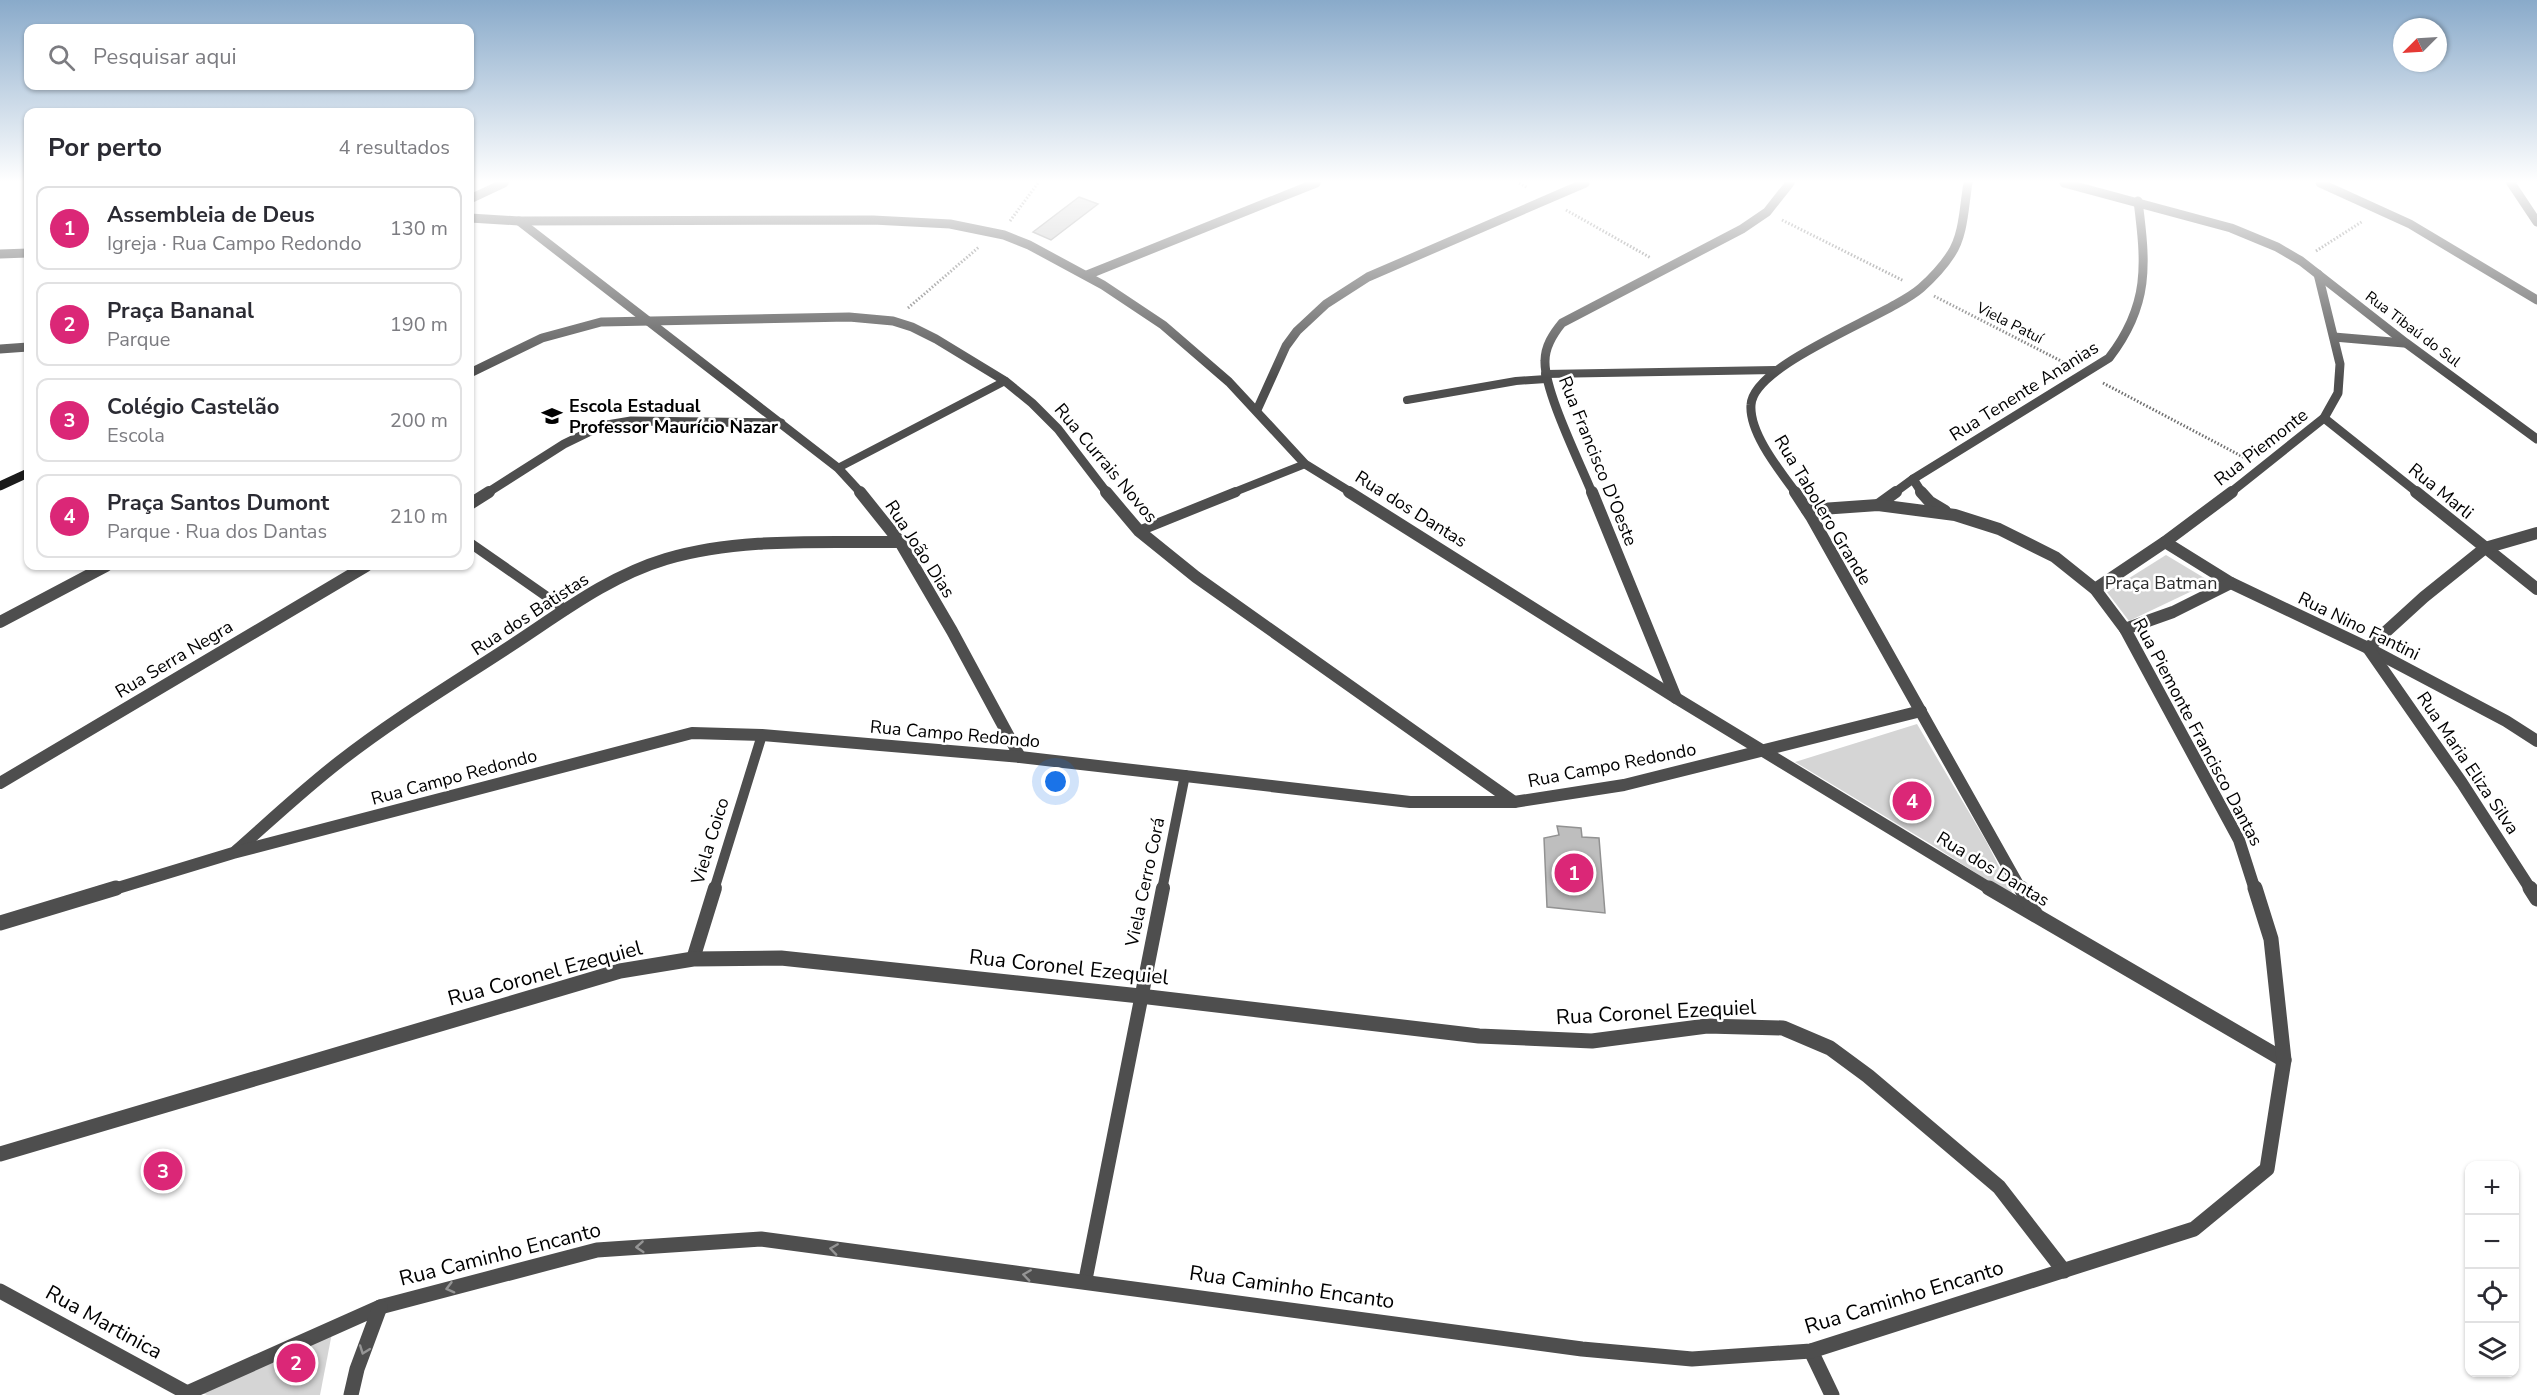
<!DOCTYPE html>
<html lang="pt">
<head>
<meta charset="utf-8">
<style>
	:root { --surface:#fff; --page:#f2f2f3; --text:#2b2b33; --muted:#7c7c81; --line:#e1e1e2; --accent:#db2777 }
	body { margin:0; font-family:"Nunito Sans",sans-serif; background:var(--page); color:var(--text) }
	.controls { position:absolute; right:18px; bottom:18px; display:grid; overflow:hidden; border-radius:12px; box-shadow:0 2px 4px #0004 }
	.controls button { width:54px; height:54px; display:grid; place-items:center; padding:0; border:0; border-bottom:2px solid var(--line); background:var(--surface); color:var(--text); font:30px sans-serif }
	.compass { position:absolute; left:2393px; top:18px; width:54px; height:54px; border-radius:50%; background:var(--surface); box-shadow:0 2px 4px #0004; rotate:246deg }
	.you { position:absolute; left:1056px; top:782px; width:21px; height:21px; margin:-15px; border:4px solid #fff; border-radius:50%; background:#1a73e8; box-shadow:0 0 0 9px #1a73e833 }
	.badge { display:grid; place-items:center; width:39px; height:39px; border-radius:50%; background:var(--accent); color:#fff; font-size:20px; font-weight:700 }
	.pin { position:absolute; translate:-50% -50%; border:3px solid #fff; box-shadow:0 2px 6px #0006 }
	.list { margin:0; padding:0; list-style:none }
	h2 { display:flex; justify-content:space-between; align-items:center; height:78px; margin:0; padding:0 24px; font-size:26px }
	h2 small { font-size:20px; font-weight:400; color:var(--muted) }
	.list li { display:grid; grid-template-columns:39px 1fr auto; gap:18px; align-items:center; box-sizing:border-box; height:84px; margin:0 12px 12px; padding:0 12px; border:2px solid var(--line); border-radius:12px }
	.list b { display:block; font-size:22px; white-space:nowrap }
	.list p { margin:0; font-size:20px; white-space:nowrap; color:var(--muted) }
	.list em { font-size:20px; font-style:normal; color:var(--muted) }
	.icon { flex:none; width:33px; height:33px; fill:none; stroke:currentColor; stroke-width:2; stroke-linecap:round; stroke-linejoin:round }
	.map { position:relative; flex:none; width:2537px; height:1395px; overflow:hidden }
	.search { position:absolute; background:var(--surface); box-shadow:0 2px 4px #0004; left:24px; top:24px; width:450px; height:66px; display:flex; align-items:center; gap:15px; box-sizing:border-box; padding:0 21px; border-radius:12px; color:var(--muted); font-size:22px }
	.panel { position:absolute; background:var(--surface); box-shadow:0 2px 4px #0004; left:24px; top:108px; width:450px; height:462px; border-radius:12px }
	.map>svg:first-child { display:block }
</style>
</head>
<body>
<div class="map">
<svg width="2537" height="1395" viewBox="0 0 2537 1395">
	<rect width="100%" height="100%" fill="#fff"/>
	<!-- green -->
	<g fill="#d5d5d5">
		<polygon points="2166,555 2211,582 2129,621 2107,592"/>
		<polygon points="1917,724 1986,841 2015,898 1929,843 1795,762"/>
		<polygon points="332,1333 320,1395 207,1395 202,1393"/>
	</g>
	<!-- building -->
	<g fill="#bebebe" stroke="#929292" stroke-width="1.5">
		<polygon points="1079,197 1098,204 1051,240 1033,232"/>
		<polygon points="1557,826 1581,828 1582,837 1599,838 1605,913 1547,907 1544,838 1559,835"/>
	</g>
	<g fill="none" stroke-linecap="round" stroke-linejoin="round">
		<!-- path -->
		<g stroke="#707070" stroke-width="3" stroke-dasharray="1.5 2" stroke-linecap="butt">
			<polyline points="1519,183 1528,188"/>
			<polyline points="1566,210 1651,258"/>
			<polyline points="1782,220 1904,281"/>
			<polyline points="1010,221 1038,183"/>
			<polyline points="2316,251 2363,221"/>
			<polyline points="1934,296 2067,364"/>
			<polyline points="908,308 979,247"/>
			<polyline points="2103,383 2247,459"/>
		</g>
		<!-- lane-far2 -->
		<g stroke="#4e4e4e" stroke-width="8">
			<polyline points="1545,374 1775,370"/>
			<polyline points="1407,400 1516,381 1546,379"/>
			<polyline points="838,468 1005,381"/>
			<polyline points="1232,493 1305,464"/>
		</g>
		<!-- lane-far1 -->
		<g stroke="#4e4e4e" stroke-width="10">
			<polyline points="1139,531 1236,492"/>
			<polyline points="470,543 566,610"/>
			<polyline points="714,890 762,735"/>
			<polyline points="1162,890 1185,775"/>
		</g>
		<!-- lane -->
		<g stroke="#4e4e4e" stroke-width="14">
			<polyline points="693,959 715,888"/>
			<polyline points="1085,1282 1163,888"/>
		</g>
		<!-- street-far2 -->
		<g stroke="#4e4e4e" stroke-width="9">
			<polyline points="2064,183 2231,228 2277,247 2301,261 2406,343 2537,439"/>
			<polyline points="2320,183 2410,224 2537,300"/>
			<polyline points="2511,183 2537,222"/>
			<polyline points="470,199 504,183"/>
			<polyline points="470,218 519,221 873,220 950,224 1004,235 1029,245 1103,285 1163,325 1229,382 1305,464 1352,493"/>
			<polyline points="519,221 838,468 861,493"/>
			<polyline points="0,254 28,253"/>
			<polyline points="1087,275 1316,183"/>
			<polyline points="2334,337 2404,343"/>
			<polyline points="0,349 28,347"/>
			<polyline points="470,373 542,338 601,322 849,317 893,321 912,327 936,339 1005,381 1032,403 1058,429 1107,493"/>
			<polyline points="1257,410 1286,346 1297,331 1326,304 1368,277 1585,183"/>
			<polyline points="2324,418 2418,493"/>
			<polyline points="1913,479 1922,493"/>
			<polyline points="487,493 564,444 601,426 631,421 781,423"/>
			<path d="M1592,493C1580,463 1544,391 1545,361C1545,346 1553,334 1562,323L1742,229L1767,212L1790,183"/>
			<path d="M1796,493C1780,471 1749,433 1751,405C1753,363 1889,316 1921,288C1931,279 1944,265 1951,254C1964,235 1964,205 1968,183"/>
			<path d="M1894,493L1913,479L2109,358C2150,305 2146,264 2138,201"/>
			<polyline points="2230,493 2324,418 2338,393 2340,364 2318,274"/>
		</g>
		<!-- street-far1 -->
		<g stroke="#4e4e4e" stroke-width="12">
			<polyline points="860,492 900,542 952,631 1020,757"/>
			<polyline points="1106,492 1139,531 1196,577 1514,802"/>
			<polyline points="1349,492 1676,698 1992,890"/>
			<polyline points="1592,492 1676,698"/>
			<polyline points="1795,492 1812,518 2021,890"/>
			<polyline points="1921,492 1930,502 1945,511"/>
			<polyline points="2416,492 2537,589"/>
			<polyline points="470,504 489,492"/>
			<polyline points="1878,505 1896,492"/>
			<polyline points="1807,510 1878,505 1955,515 1999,529 2055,557 2095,589 2125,629 2239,840 2255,890"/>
			<polyline points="2165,542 2231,583 2368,648 2506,721 2537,741"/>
			<polyline points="2095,589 2165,542 2232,492"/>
			<polyline points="0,622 106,566"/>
			<polyline points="2125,629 2173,612 2231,583"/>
			<polyline points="0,783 366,566"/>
			<path d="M236,851C270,821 303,790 339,762C394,719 454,683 512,645C561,613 609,576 666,559C741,537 822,543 900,542"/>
			<polyline points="111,890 233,853 692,733 762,735 1020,757 1410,802 1514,802 1624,785 1921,711"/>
			<polyline points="2531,890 2462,783 2368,648 2424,597 2485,548 2537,533"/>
		</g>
		<!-- street -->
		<g stroke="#4e4e4e" stroke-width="15">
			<polyline points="1989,888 2284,1060"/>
			<polyline points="2021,888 2036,915"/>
			<polyline points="2530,888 2537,899"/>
			<polyline points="0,923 116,888"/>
			<polyline points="0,1154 620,971 693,959 781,958 1140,996 1479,1036 1592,1041 1707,1026 1783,1028 1830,1048 1868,1076 1999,1187 2064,1271"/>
			<polyline points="0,1291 191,1395"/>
			<polyline points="1811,1351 1832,1395"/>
			<polyline points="187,1393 380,1307 597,1250 761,1239 1582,1349 1692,1359 1811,1351 2194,1229 2267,1169 2284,1060 2271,939 2255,888"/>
			<polyline points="351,1395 357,1369 380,1307"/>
		</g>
		<!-- secondary -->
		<polyline stroke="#1b1b1b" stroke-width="9" points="0,486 28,473"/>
	</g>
	<!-- one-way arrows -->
	<defs><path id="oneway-chevron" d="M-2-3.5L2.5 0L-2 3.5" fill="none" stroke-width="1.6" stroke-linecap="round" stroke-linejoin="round" transform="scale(1.5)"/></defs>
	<g stroke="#959595">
		<use href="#oneway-chevron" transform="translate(640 1247) rotate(176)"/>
		<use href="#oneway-chevron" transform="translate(834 1249) rotate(-172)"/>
		<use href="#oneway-chevron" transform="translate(1027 1275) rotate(-172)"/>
		<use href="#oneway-chevron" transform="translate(450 1288) rotate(165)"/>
		<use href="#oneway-chevron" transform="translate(364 1350) rotate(110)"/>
	</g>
	<!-- sky -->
	<linearGradient id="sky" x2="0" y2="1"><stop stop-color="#89aaca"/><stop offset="0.48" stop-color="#fff"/><stop offset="1" stop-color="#fff" stop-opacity="0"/></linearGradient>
	<rect width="2537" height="378" fill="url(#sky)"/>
	<!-- icons -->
	<defs>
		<g id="school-bare" transform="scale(1.62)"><path d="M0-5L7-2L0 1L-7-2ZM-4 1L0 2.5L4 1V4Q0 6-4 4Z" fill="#000" stroke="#fff" stroke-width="2.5" paint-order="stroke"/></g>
	</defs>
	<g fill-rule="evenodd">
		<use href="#school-bare" x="552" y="416"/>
	</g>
	<g text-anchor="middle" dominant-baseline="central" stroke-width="5" stroke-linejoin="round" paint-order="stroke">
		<!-- far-street labels -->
		<g font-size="15" fill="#000" stroke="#fff">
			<text transform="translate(2010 323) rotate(27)">Viela Patuí</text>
			<text transform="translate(2413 329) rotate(37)">Rua Tibaú do Sul</text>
		</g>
		<!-- street labels -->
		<g font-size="18" fill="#000" stroke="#fff">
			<text transform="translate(2024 391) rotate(-32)">Rua Tenente Ananias</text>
			<text transform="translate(2261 447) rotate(-38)">Rua Piemonte</text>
			<text transform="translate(1598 461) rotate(68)">Rua Francisco D'Oeste</text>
			<text transform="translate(1106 463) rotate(50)">Rua Currais Novos</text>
			<text transform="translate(2441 491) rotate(39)">Rua Marli</text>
			<text transform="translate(1411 509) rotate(32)">Rua dos Dantas</text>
			<text transform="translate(1823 510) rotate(59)">Rua Tabolero Grande</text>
			<text transform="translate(920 549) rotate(57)">Rua João Dias</text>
			<text transform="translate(530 614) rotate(-33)">Rua dos Batistas</text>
			<text transform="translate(2359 626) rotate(26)">Rua Nino Fantini</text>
			<text transform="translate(174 659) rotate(-31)">Rua Serra Negra</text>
			<text transform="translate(2198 732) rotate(62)">Rua Piemonte Francisco Dantas</text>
			<text transform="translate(955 734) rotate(5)">Rua Campo Redondo</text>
			<text transform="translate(2468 763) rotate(56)">Rua Maria Eliza Silva</text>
			<text transform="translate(1612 765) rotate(-11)">Rua Campo Redondo</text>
			<text transform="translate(454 777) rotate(-15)">Rua Campo Redondo</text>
			<text transform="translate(710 841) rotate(-73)">Viela Coico</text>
			<text transform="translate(1993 869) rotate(31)">Rua dos Dantas</text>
			<text transform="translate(1145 882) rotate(-78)">Viela Cerro Corá</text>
		</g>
		<!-- poi labels -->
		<g font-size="18" font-weight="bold" fill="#000" stroke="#fff" text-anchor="start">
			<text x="569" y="406">Escola Estadual<tspan x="569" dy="21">Professor Maurício Nazar</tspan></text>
		</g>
		<!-- park labels -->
		<g font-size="18" fill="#2c2c2c" stroke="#fff">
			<text x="2161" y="583">Praça Batman</text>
		</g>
		<!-- near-street labels -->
		<g font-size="21" fill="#000" stroke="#fff">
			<text transform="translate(1069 967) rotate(6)">Rua Coronel Ezequiel</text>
			<text transform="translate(545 973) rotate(-15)">Rua Coronel Ezequiel</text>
			<text transform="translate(1656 1012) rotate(-3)">Rua Coronel Ezequiel</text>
			<text transform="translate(500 1254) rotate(-14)">Rua Caminho Encanto</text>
			<text transform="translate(1292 1287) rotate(8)">Rua Caminho Encanto</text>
			<text transform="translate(1904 1297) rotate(-17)">Rua Caminho Encanto</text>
			<text transform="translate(104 1322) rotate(29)">Rua Martinica</text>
		</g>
	</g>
</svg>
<div class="controls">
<button>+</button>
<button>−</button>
<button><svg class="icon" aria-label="locate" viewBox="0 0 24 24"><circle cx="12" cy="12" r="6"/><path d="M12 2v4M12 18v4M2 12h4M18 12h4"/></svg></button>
<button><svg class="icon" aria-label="layers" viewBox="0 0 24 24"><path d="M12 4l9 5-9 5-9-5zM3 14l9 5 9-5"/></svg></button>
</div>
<svg class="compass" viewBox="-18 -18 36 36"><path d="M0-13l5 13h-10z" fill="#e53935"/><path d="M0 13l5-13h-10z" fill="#7c7c81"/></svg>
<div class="you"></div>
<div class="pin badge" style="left:1574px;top:873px">1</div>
<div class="pin badge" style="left:296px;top:1363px">2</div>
<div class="pin badge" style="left:163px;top:1171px">3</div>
<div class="pin badge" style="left:1912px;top:801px">4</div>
<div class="search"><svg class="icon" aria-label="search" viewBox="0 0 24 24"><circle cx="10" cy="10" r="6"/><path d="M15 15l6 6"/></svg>Pesquisar aqui</div>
<section class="panel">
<h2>Por perto<small>4 resultados</small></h2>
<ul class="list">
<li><span class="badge">1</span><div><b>Assembleia de Deus</b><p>Igreja · Rua Campo Redondo</p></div><em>130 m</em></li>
<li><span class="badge">2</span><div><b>Praça Bananal</b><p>Parque</p></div><em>190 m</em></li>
<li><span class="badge">3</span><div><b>Colégio Castelão</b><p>Escola</p></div><em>200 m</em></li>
<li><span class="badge">4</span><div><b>Praça Santos Dumont</b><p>Parque · Rua dos Dantas</p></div><em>210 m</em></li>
</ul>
</section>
</div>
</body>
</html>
